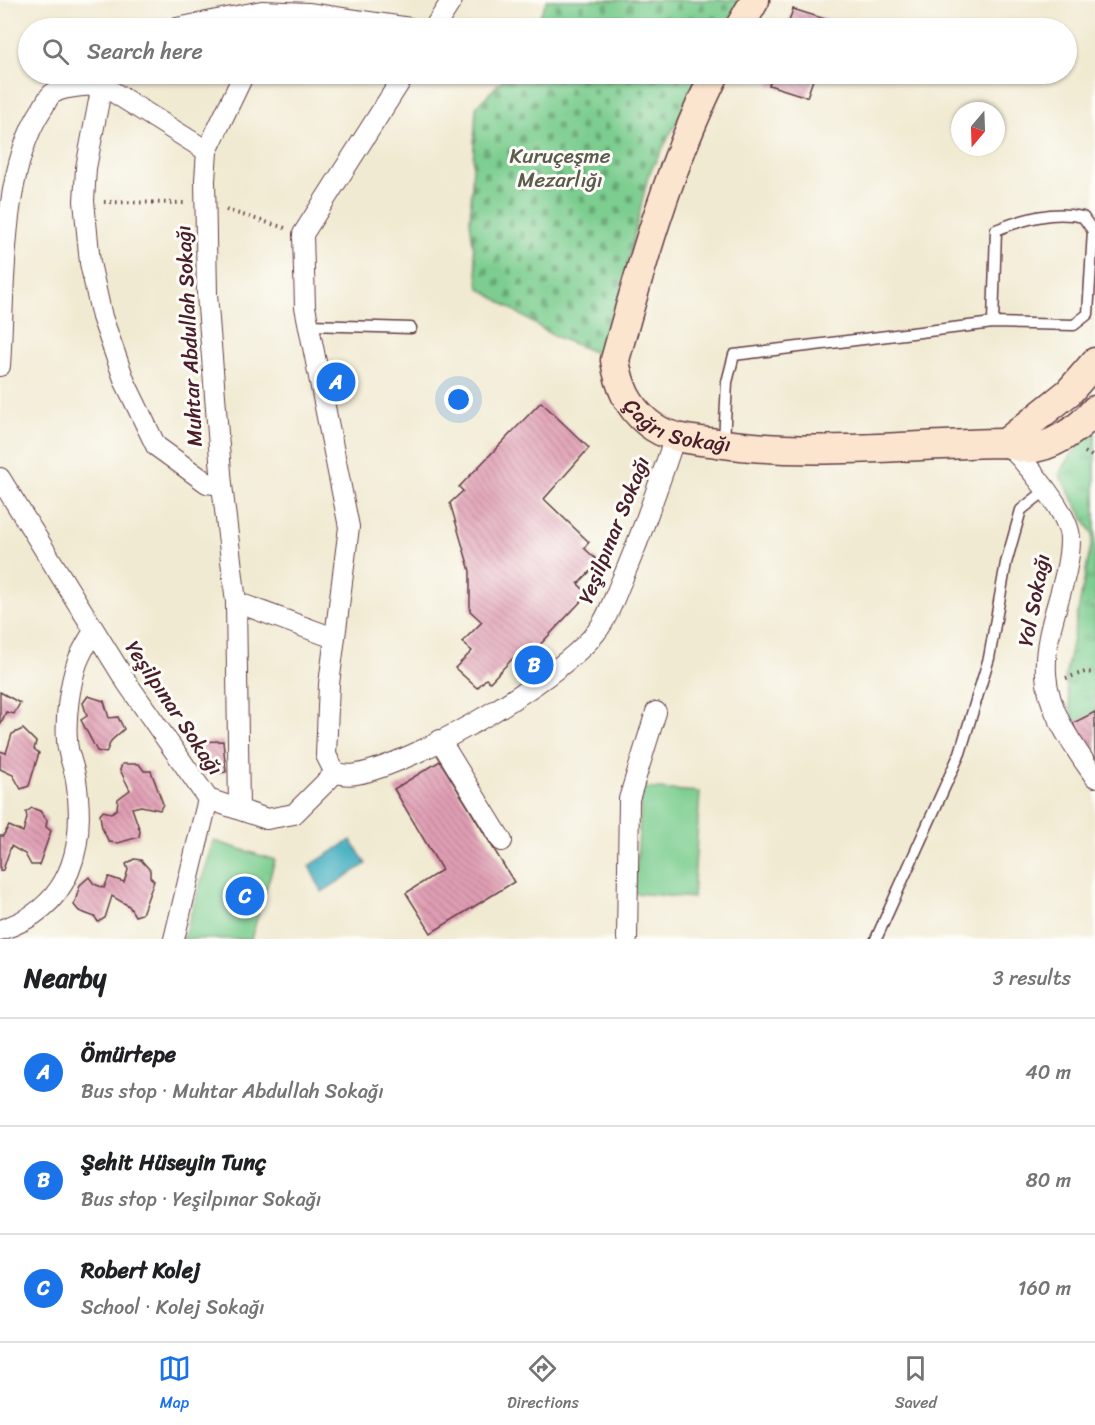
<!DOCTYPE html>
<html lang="en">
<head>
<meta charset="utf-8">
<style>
	:root { --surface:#fff; --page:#f6f6f6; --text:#202124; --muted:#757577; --line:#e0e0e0; --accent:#1a73e8 }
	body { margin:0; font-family:Sriracha,sans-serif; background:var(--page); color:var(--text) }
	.compass { position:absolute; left:951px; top:102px; width:54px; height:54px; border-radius:50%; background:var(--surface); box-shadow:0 2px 4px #0004; rotate:199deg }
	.you { position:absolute; left:459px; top:400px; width:21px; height:21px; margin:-15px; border:4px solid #fff; border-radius:50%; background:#1a73e8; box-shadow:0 0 0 9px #1a73e833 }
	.badge { display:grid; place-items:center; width:39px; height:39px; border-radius:50%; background:var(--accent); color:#fff; font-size:20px; font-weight:700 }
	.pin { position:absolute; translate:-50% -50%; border:3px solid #fff; box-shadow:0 2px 6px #0006 }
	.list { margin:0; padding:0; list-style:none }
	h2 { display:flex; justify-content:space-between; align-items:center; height:78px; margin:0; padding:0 24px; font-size:26px }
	h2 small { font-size:20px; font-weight:400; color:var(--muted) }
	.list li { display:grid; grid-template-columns:39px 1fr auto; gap:18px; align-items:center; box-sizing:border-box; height:108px; padding:0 24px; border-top:2px solid var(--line) }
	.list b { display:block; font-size:22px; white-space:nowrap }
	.list p { margin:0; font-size:20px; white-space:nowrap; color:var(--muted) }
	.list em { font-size:20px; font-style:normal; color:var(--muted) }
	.icon { flex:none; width:33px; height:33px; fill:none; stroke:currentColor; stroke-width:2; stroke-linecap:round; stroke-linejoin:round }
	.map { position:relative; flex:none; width:1095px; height:939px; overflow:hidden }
	.search { position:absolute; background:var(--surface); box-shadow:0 2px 4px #0004; left:18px; right:18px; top:18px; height:66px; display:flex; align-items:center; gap:15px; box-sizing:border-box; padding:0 21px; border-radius:33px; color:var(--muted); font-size:22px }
	.sheet { height:402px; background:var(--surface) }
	nav { display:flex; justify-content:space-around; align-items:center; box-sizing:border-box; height:84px; border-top:2px solid var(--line); background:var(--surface); font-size:16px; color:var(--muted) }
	nav a { display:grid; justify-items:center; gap:3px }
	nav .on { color:var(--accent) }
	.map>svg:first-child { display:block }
</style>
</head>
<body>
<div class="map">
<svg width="1095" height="939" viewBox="0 0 1095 939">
	<defs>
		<pattern id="cemetery-stones" width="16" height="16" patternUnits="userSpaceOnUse" patternTransform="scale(1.5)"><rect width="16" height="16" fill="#7bcd8f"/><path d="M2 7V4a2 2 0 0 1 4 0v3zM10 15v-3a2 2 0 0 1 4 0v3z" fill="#67a675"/></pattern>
		<pattern id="park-tufts" width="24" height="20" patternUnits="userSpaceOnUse" patternTransform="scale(1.5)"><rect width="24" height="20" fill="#7bcd8f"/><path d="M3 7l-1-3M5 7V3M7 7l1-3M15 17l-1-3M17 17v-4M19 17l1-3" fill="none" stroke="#67a675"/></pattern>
		<pattern id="building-back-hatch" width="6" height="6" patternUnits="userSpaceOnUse" patternTransform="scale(1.5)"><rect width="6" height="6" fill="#e09eb4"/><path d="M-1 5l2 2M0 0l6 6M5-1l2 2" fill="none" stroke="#b88093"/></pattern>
	</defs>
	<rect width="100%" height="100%" fill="#fdfcf7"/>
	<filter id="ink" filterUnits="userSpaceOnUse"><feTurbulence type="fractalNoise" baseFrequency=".0167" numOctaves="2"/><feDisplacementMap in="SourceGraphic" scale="12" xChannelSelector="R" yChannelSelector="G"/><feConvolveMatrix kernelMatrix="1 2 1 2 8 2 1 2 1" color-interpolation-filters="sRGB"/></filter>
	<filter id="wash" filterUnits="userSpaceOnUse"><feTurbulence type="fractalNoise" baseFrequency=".008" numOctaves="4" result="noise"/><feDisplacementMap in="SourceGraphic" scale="24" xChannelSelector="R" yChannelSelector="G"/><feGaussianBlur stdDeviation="1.35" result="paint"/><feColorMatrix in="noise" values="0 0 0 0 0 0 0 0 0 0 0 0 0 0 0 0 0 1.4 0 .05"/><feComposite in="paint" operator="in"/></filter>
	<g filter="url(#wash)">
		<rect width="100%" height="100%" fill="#f1ead2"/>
		<!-- cemetery -->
		<g fill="url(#cemetery-stones)" stroke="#62765d" stroke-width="1.5">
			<polygon points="547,0 740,0 725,28 534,28"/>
			<polygon points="508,74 702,74 648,176 606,357 552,335 479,288 470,221 476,107"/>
		</g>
		<!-- park -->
		<polygon fill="url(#park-tufts)" stroke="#62765d" stroke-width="1.5" points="1095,428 1095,765 1073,723 1065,678 1093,535 1059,474 1082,439"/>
		<!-- pitch -->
		<g fill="#7bcd8f" stroke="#62765d" stroke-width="1.5">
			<polygon points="642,788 700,792 693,898 635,893"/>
			<polygon points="214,841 275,860 251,939 183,939"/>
		</g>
		<!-- water -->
		<polygon fill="#42afc0" stroke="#466776" stroke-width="1.5" points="351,840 366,864 322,892 309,866"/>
		<g id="blocks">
			<!-- building -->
			<g fill="url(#building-back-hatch)">
				<polygon points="793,9 831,21 829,28 787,28"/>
				<polygon points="773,74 815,74 807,97 769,85"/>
				<polygon points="541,402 589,448 544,499 589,542 584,548 599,562 578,584 588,594 535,650 531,647 519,659 515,656 490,682 486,679 477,688 455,668 472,651 462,642 482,622 470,611 470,571 450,503 463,491 459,487"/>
				<polygon points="0,692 20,703 14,714 6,712 0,725"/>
				<polygon points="88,696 104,701 109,718 118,717 124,729 111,741 106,753 97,751 81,720 87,716 83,703"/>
				<polygon points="1095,712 1095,765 1080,741 1073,723"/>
				<polygon points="23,729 36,742 34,749 39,753 29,786 21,789 13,775 0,769 0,751 6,753 12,734"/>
				<polygon points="223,741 226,772 209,775 191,742"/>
				<polygon points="440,761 514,882 431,933 406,893 442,870 394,789"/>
				<polygon points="122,764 139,764 144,771 151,771 163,804 160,810 141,806 132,808 140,831 139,837 118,843 109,842 102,828 100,815 103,811 111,813 117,809 118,799 130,790 120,770"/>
				<polygon points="32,808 40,811 47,820 46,827 51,831 39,865 31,865 25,854 11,846 3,870 0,871 0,836 3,836 9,826 23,832 27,818 26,812"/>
				<polygon points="134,859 141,860 150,870 150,877 154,881 142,914 135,916 129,906 112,896 105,918 98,922 95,917 79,911 74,905 80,885 89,877 94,884 104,888 109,877 124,882 128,870 126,864"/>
			</g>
		</g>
	</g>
	<g filter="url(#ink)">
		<use href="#blocks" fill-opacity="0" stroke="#633d44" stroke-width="1.5"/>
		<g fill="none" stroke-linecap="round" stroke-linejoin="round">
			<!-- lane casing -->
			<g stroke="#633d44" stroke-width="13">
				<g id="lane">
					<polyline points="309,325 411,328"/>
					<path d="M724,442L727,382L734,355L993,323L1074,325L1088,314L1093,231L1083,217C1053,210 1024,219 996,230L993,323"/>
					<polyline points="876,939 960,753 989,658 1006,563 1021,510 1046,490"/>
				</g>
			</g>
			<!-- street casing -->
			<g stroke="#633d44" stroke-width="22">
				<g id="street">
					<polyline points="177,28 262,11 308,13 410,28"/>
					<polyline points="434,28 452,0"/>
					<polyline points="207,151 102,85 86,168 84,201 90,263 102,317 125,382 156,446 207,483 222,485"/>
					<path d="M0,366C5,290 0,173 42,109C45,105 48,97 52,94C64,85 88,86 102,85L107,76"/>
					<path d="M1007,444C1025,462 1070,513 1070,539C1070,583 1043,627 1046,674C1048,712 1074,747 1095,777"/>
					<path d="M0,478L127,683L208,799L267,819L294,814L335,773C342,774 350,776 357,774C414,764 573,673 602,624C610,611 615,596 621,582C642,535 658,486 675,437"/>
					<polyline points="236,602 334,638"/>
					<polyline points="440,740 502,841"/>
					<polyline points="335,773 326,755 329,684 349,527 305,307 303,234 405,74"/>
					<polyline points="239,809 236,602 222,485 207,294 205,180 207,151 244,74"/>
					<path d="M0,930C72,908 86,847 76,780C74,766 67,753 67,740C65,716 70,685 77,663C81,652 88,641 94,631"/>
					<polyline points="174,939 208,799"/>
					<polyline points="627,939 629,799 656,712"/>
				</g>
			</g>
			<!-- secondary casing -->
			<g stroke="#633d44" stroke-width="31">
				<g id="secondary">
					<polyline points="739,28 755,0"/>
					<path id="s1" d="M715,74C670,164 642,262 615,360C619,385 627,406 648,423C667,439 693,440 717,443C813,457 909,444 1005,443C1011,444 1018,447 1024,448C1048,451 1080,428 1095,410"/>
					<polyline points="1005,443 1069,392 1095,362"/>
				</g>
			</g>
			<!-- path -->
			<g stroke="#633d44" stroke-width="4" stroke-dasharray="1.5 4.5" stroke-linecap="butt">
				<polyline points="104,202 187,203"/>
				<polyline points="226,210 285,228"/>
				<polyline points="1085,452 1095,458"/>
				<polyline points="1066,678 1085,672 1095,673"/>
			</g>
			<!-- lane -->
			<use href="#lane" stroke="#fff" stroke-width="10"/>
			<!-- street -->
			<use href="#street" stroke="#fff" stroke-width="20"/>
			<!-- secondary -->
			<use href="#secondary" stroke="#fbe5cf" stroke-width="28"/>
		</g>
	</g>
	<g text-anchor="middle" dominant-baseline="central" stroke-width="6" stroke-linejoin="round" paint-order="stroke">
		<!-- park labels -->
		<g font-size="21" fill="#5b5c4e" stroke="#fdfcf7">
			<text x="560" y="156">Kuruçeşme<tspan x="560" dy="24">Mezarlığı</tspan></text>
		</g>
		<!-- street labels -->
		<g font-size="21" fill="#4a1f2b" stroke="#fdfcf7">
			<text transform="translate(189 336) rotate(-93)">Muhtar Abdullah Sokağı</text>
			<text stroke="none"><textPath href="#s1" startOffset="405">Çağrı Sokağı</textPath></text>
			<text transform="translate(614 530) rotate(-68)">Yeşilpınar Sokağı</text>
			<text transform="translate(1034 600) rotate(-79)">Yol Sokağı</text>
			<text transform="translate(174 708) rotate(56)">Yeşilpınar Sokağı</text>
		</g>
	</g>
</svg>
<svg class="compass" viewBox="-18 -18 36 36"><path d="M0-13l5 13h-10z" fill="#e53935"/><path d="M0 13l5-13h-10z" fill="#757577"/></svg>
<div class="you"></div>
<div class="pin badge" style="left:336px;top:382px">A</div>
<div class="pin badge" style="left:534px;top:665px">B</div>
<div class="pin badge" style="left:245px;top:896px">C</div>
<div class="search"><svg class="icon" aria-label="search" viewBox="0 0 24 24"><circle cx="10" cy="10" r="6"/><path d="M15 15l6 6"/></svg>Search here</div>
</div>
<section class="sheet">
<h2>Nearby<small>3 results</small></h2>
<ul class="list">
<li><span class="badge">A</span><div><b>Ömürtepe</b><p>Bus stop · Muhtar Abdullah Sokağı</p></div><em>40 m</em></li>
<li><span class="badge">B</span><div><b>Şehit Hüseyin Tunç</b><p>Bus stop · Yeşilpınar Sokağı</p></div><em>80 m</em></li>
<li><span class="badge">C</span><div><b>Robert Kolej</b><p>School · Kolej Sokağı</p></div><em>160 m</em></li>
</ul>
</section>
<nav>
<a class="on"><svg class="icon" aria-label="map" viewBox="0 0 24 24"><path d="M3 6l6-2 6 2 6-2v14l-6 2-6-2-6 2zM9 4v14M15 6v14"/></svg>Map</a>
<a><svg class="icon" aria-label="directions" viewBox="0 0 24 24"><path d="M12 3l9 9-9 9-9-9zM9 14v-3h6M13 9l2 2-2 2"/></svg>Directions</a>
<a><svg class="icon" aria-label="saved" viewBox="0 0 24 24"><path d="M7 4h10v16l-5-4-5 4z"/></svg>Saved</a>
</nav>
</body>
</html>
